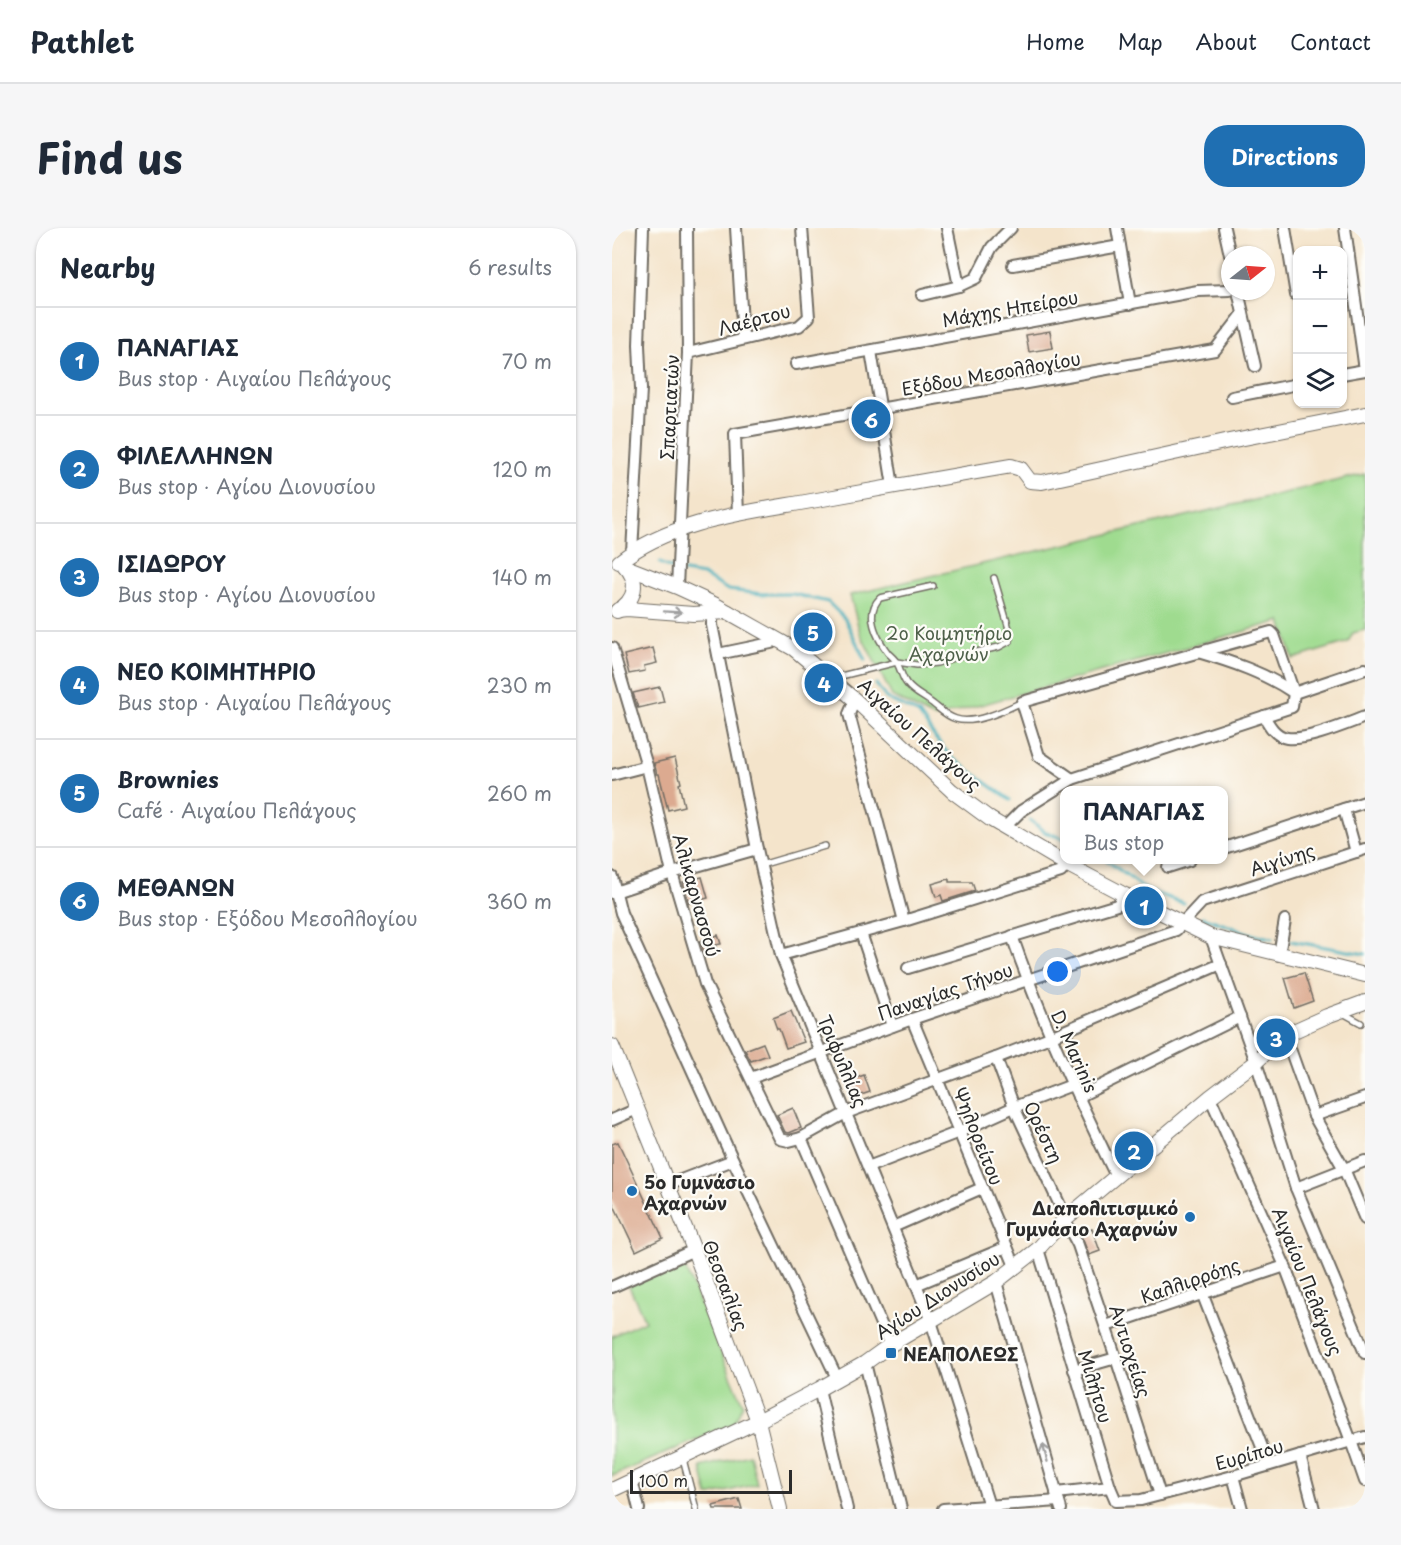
<!DOCTYPE html>
<html lang="en">
<head>
<meta charset="utf-8">
<style>
	:root { --surface:#fff; --page:#f6f6f7; --text:#1f2937; --muted:#747a83; --line:#e0e1e3; --accent:#1f6fb2 }
	body { margin:0; font-family:"Playpen Sans",sans-serif; background:var(--page); color:var(--text) }
	.controls { position:absolute; right:18px; top:18px; display:grid; overflow:hidden; border-radius:12px; box-shadow:0 2px 4px #0004 }
	.controls button { width:54px; height:54px; display:grid; place-items:center; padding:0; border:0; border-bottom:2px solid var(--line); background:var(--surface); color:var(--text); font:30px sans-serif }
	.compass { position:absolute; left:609px; top:18px; width:54px; height:54px; border-radius:50%; background:var(--surface); box-shadow:0 2px 4px #0004; rotate:73deg }
	.scale { position:absolute; left:18px; bottom:15px; width:162px; box-sizing:border-box; padding-left:6px; border:3px solid #2b2b2b; border-top:0; font-size:16px; line-height:21px; white-space:nowrap; color:#2b2b2b; -webkit-text-stroke:4px #fdfcf7; paint-order:stroke }
	.you { position:absolute; left:446px; top:744px; width:21px; height:21px; margin:-15px; border:4px solid #fff; border-radius:50%; background:#1a73e8; box-shadow:0 0 0 9px #1a73e833 }
	.badge { display:grid; place-items:center; width:39px; height:39px; border-radius:50%; background:var(--accent); color:#fff; font-size:20px; font-weight:700 }
	.pin { position:absolute; translate:-50% -50%; border:3px solid #fff; box-shadow:0 2px 6px #0006 }
	.popup { position:absolute; left:448px; top:558px; width:168px; height:78px; box-sizing:border-box; display:grid; place-content:center; border-radius:12px; background:var(--surface); filter:drop-shadow(0 2px 4px #0005); font-size:20px; white-space:nowrap; color:var(--muted) }
	.popup b { font-size:22px; color:var(--text) }
	.popup::after { content:''; position:absolute; left:50%; top:100%; margin-left:-12px; border:12px solid transparent; border-top-color:var(--surface) }
	.list { margin:0; padding:0; list-style:none }
	h2 { display:flex; justify-content:space-between; align-items:center; height:78px; margin:0; padding:0 24px; font-size:26px }
	h2 small { font-size:20px; font-weight:400; color:var(--muted) }
	.list li { display:grid; grid-template-columns:39px 1fr auto; gap:18px; align-items:center; box-sizing:border-box; height:108px; padding:0 24px; border-top:2px solid var(--line) }
	.list b { display:block; font-size:22px; white-space:nowrap }
	.list p { margin:0; font-size:20px; white-space:nowrap; color:var(--muted) }
	.list em { font-size:20px; font-style:normal; color:var(--muted) }
	.icon { flex:none; width:33px; height:33px; fill:none; stroke:currentColor; stroke-width:2; stroke-linecap:round; stroke-linejoin:round }
	.map { position:relative; flex:none; width:753px; height:1281px; overflow:hidden; border-radius:24px }
	header { display:flex; align-items:center; gap:36px; box-sizing:border-box; height:84px; padding:0 30px; background:var(--surface); border-bottom:2px solid var(--line) }
	header strong { font-size:28px }
	nav { display:flex; gap:33px; margin-inline-start:auto; font-size:21px }
	.intro { display:flex; align-items:center; justify-content:space-between; box-sizing:border-box; height:144px; padding:0 36px }
	h1 { margin:0; font-size:42px }
	.button { padding:15px 27px; border-radius:24px; background:var(--accent); color:#fff; font-size:21px; font-weight:700 }
	main { display:flex; gap:36px; padding:0 36px }
	aside { flex:1; background:var(--surface); border-radius:24px; box-shadow:0 2px 4px #0004 }
	.map>svg:first-child { display:block }
</style>
</head>
<body>
<header>
<strong>Pathlet</strong>
<nav><a>Home</a><a>Map</a><a>About</a><a>Contact</a></nav>
</header>
<div class="intro"><h1>Find us</h1><a class="button">Directions</a></div>
<main>
<aside>
<h2>Nearby<small>6 results</small></h2>
<ul class="list">
<li><span class="badge">1</span><div><b>ΠΑΝΑΓΙΑΣ</b><p>Bus stop · Αιγαίου Πελάγους</p></div><em>70 m</em></li>
<li><span class="badge">2</span><div><b>ΦΙΛΕΛΛΗΝΩΝ</b><p>Bus stop · Αγίου Διονυσίου</p></div><em>120 m</em></li>
<li><span class="badge">3</span><div><b>ΙΣΙΔΩΡΟΥ</b><p>Bus stop · Αγίου Διονυσίου</p></div><em>140 m</em></li>
<li><span class="badge">4</span><div><b>ΝΕΟ ΚΟΙΜΗΤΗΡΙΟ</b><p>Bus stop · Αιγαίου Πελάγους</p></div><em>230 m</em></li>
<li><span class="badge">5</span><div><b>Brownies</b><p>Café · Αιγαίου Πελάγους</p></div><em>260 m</em></li>
<li><span class="badge">6</span><div><b>ΜΕΘΑΝΩΝ</b><p>Bus stop · Εξόδου Μεσολλογίου</p></div><em>360 m</em></li>
</ul>
</aside>
<div class="map">
<svg width="753" height="1281" viewBox="0 0 753 1281">
	<rect width="100%" height="100%" fill="#fdfcf7"/>
	<filter id="ink" filterUnits="userSpaceOnUse"><feTurbulence type="fractalNoise" baseFrequency=".0167" numOctaves="2"/><feDisplacementMap in="SourceGraphic" scale="12" xChannelSelector="R" yChannelSelector="G"/><feConvolveMatrix kernelMatrix="1 2 1 2 8 2 1 2 1" color-interpolation-filters="sRGB"/></filter>
	<filter id="wash" filterUnits="userSpaceOnUse"><feTurbulence type="fractalNoise" baseFrequency=".008" numOctaves="4" result="noise"/><feDisplacementMap in="SourceGraphic" scale="24" xChannelSelector="R" yChannelSelector="G"/><feGaussianBlur stdDeviation="1.35" result="paint"/><feColorMatrix in="noise" values="0 0 0 0 0 0 0 0 0 0 0 0 0 0 0 0 0 1.4 0 .05"/><feComposite in="paint" operator="in"/></filter>
	<g filter="url(#wash)">
		<rect width="100%" height="100%" fill="#f4e4cb"/>
		<!-- green -->
		<g fill="#9fdb8f" stroke="#65835d" stroke-width="1.5">
			<polygon points="753,246 753,402 741,405 736,414 681,431 669,393 322,490 280,468 248,405 238,367"/>
			<polygon points="70,1033 131,1176 122,1196 0,1248 0,1108 33,1093 17,1058"/>
			<polygon points="138,1227 145,1256 96,1268 89,1239"/>
		</g>
		<g fill="none" stroke-linecap="round" stroke-linejoin="round">
			<!-- stream -->
			<g stroke="#3faebb" stroke-width="3">
				<polyline points="48,335 66,343 91,347 116,362 150,366 181,366 216,374 233,391 253,432"/>
				<polyline points="264,456 274,470 307,486 324,511 339,529 398,572"/>
				<polyline points="418,592 433,604 452,611"/>
				<polyline points="494,632 536,663 572,675"/>
				<polyline points="591,689 642,707 660,710"/>
				<polyline points="679,713 753,726"/>
			</g>
		</g>
		<g id="blocks">
			<!-- building -->
			<g fill="#dcaa90">
				<polygon points="438,103 441,120 417,124 414,107"/>
				<polygon points="41,420 45,435 32,438 33,443 17,446 12,427"/>
				<polygon points="48,459 52,474 26,480 21,465"/>
				<polygon points="63,530 69,555 67,556 72,578 56,582 47,546 45,546 42,535"/>
				<polygon points="90,649 96,670 77,675 71,654"/>
				<polygon points="337,651 337,654 360,654 363,663 331,673 329,667 324,669 320,656"/>
				<polygon points="106,707 109,716 103,717 104,720 92,724 88,713"/>
				<polygon points="692,745 701,773 682,780 673,750"/>
				<polygon points="179,783 192,814 174,820 167,801 165,801 161,790"/>
				<polygon points="151,815 156,827 139,833 133,822"/>
				<polygon points="252,847 258,864 240,870 234,854"/>
				<polygon points="181,880 189,900 177,905 173,904 165,887"/>
				<polygon points="6,914 51,1010 24,1023 0,973 0,916"/>
				<polygon points="480,1001 488,1023 477,1027 468,1005"/>
				<polygon points="127,1271 130,1281 102,1281 101,1278"/>
			</g>
		</g>
	</g>
	<g filter="url(#ink)">
		<use href="#blocks" fill-opacity="0" stroke="#716c63" stroke-width="1.5"/>
		<g fill="none" stroke-linecap="round" stroke-linejoin="round">
			<!-- lane casing -->
			<g stroke="#716c63" stroke-width="8">
				<g id="lane">
					<path d="M321,358L268,370C252,386 265,410 276,425C279,428 283,431 285,435C289,442 290,450 295,456C301,464 310,468 317,473C326,479 333,488 344,491C363,497 393,482 410,474"/>
					<polyline points="221,450 285,434 305,437 325,435 351,427 387,419 398,413 398,404 382,350"/>
					<polyline points="149,637 213,618"/>
					<polyline points="731,785 749,795"/>
					<polyline points="71,1231 84,1281"/>
				</g>
			</g>
			<!-- street casing -->
			<g stroke="#716c63" stroke-width="14">
				<g id="street">
					<polyline points="124,0 131,111"/>
					<polyline points="335,0 347,58"/>
					<polyline points="505,0 518,76"/>
					<polyline points="612,0 618,27"/>
					<polyline points="673,0 684,67"/>
					<polyline points="401,37 508,18"/>
					<polyline points="626,63 643,138"/>
					<polyline points="310,67 347,58 364,50 380,19 399,0"/>
					<polyline points="259,123 281,258"/>
					<polyline points="76,125 187,98 197,89 190,0"/>
					<polyline points="184,136 586,63 618,62"/>
					<polyline points="730,146 753,142 733,0"/>
					<polyline points="620,169 686,156"/>
					<polyline points="126,287 123,206 603,122 631,86"/>
					<polyline points="20,324 29,161 27,117 31,0"/>
					<polyline points="65,359 76,125 75,0"/>
					<polyline points="100,385 100,397 145,621 169,727 319,1093 378,1281"/>
					<polygon points="659,404 662,407 682,465 680,479 460,551 427,528 410,474"/>
					<polyline points="0,420 35,538 60,645 93,756 168,911 177,913 189,910 234,885 384,830 438,809 609,736"/>
					<path d="M586,424C620,434 653,445 682,465L753,441"/>
					<polyline points="106,426 159,415 162,409"/>
					<polyline points="243,472 237,486 292,693"/>
					<path d="M652,488C657,497 663,508 675,510C694,513 734,496 753,489"/>
					<polyline points="0,547 35,538"/>
					<polyline points="732,581 744,624"/>
					<polyline points="393,599 409,583 460,551"/>
					<polyline points="612,620 753,574"/>
					<polyline points="556,639 578,632"/>
					<polyline points="0,649 9,685 121,932 225,1150"/>
					<polyline points="0,665 60,645 145,621"/>
					<polyline points="249,705 280,798"/>
					<path d="M400,708C429,791 465,868 504,948"/>
					<polyline points="599,709 644,834 684,960 753,1125"/>
					<polyline points="169,727 292,693 449,644 454,636"/>
					<polyline points="667,727 673,692"/>
					<polyline points="296,740 505,677 513,667"/>
					<polyline points="300,791 403,1038"/>
					<polyline points="673,807 702,888 732,941 753,991"/>
					<path d="M384,830L402,879L452,986C452,994 462,1008 466,1017L504,1130L548,1267"/>
					<polyline points="139,850 300,791 564,702 590,674 753,621"/>
					<polyline points="466,869 628,789"/>
					<polyline points="598,869 673,1038 739,1213 753,1253"/>
					<polyline points="702,888 753,870"/>
					<polyline points="0,892 25,881"/>
					<polyline points="189,910 278,1117"/>
					<polyline points="256,939 347,904 402,879 460,857"/>
					<polyline points="56,957 121,932"/>
					<polyline points="684,960 753,933"/>
					<polyline points="281,999 370,960"/>
					<polyline points="426,1021 498,1259 504,1273 529,1272 621,1248 753,1209"/>
					<polyline points="384,1054 449,1281"/>
					<polyline points="304,1057 395,1019"/>
					<polyline points="0,1059 82,1022"/>
					<polyline points="590,1065 657,1237"/>
					<polyline points="494,1098 673,1038"/>
					<polyline points="253,1135 289,1281"/>
					<polyline points="462,1142 504,1130"/>
					<polyline points="207,1161 235,1281"/>
					<polyline points="688,1228 702,1281"/>
					<polyline points="621,1248 630,1281"/>
					<polyline points="20,1252 27,1281"/>
					<polyline points="444,1265 498,1259"/>
					<polyline points="331,1281 447,1273"/>
				</g>
			</g>
			<!-- secondary casing -->
			<g stroke="#716c63" stroke-width="16">
				<g id="secondary">
					<path d="M7,334C60,291 140,284 205,272C270,260 334,249 399,238L409,241L418,253L430,254L617,213L753,186"/>
					<polyline points="14,339 65,359 102,376 182,421 243,472 340,563 378,591 454,636 513,667 599,709 753,747"/>
					<polyline points="6,382 15,381 81,386 116,384"/>
					<path d="M5,383C24,372 28,353 12,337"/>
					<polyline points="0,818 82,1022 146,1193 168,1281"/>
					<polyline points="0,1262 146,1193 207,1161 253,1135 278,1117 384,1054 426,1021 452,992 598,869 644,834 673,807 715,788 753,774"/>
				</g>
			</g>
			<!-- lane -->
			<use href="#lane" stroke="#fff" stroke-width="5"/>
			<!-- street -->
			<use href="#street" stroke="#fff" stroke-width="10"/>
			<!-- secondary -->
			<use href="#secondary" stroke="#fff" stroke-width="14"/>
		</g>
		<!-- one-way arrows -->
		<defs><path id="oneway-shaft" d="M-6 0H5M1.5-3L5.5 0L1.5 3" fill="none" stroke-width="1.6" stroke-linecap="round" stroke-linejoin="round" transform="scale(1.5)"/></defs>
		<g stroke="#a0a0a0">
			<use href="#oneway-shaft" transform="translate(61 384) rotate(4)"/>
			<use href="#oneway-shaft" transform="translate(433 1225) rotate(-106)"/>
		</g>
	</g>
	<!-- markers -->
	<g fill="#1f6fb2" stroke="#fdfcf7" stroke-width="2">
		<circle cx="20" cy="963" r="6"/>
		<circle cx="578" cy="989" r="6"/>
		<rect x="273" y="1119" width="12" height="12" rx="3"/>
	</g>
	<g text-anchor="middle" dominant-baseline="central" stroke-width="4.5" stroke-linejoin="round" paint-order="stroke">
		<!-- street labels -->
		<g font-size="18" fill="#2b2b2b" stroke="#fdfcf7">
			<text transform="translate(398 80) rotate(-10)">Μάχης Ηπείρου</text>
			<text transform="translate(142 91) rotate(-15)">Λαέρτου</text>
			<text transform="translate(379 145) rotate(-10)">Εξόδου Μεσολλογίου</text>
			<text transform="translate(57 179) rotate(-87)">Σπαρτιατών</text>
			<text transform="translate(308 506) rotate(42)">Αιγαίου Πελάγους</text>
			<text transform="translate(670 631) rotate(-18)">Αιγίνης</text>
			<text transform="translate(85 667) rotate(74)">Αλικαρνασσού</text>
			<text transform="translate(333 763) rotate(-19)">Παναγίας Τήνου</text>
			<text transform="translate(463 823) rotate(66)">D. Marinis</text>
			<text transform="translate(231 833) rotate(67)">Τριφυλλίας</text>
			<text transform="translate(432 904) rotate(65)">Ορέστη</text>
			<text transform="translate(367 908) rotate(68)">Ψηλορείτου</text>
			<text transform="translate(578 1052) rotate(-19)">Καλλιρρόης</text>
			<text transform="translate(696 1053) rotate(68)">Αιγαίου Πελάγους</text>
			<text transform="translate(114 1057) rotate(69)">Θεσσαλίας</text>
			<text transform="translate(325 1067) rotate(-33)">Αγίου Διονυσίου</text>
			<text transform="translate(519 1123) rotate(72)">Αντιοχείας</text>
			<text transform="translate(484 1158) rotate(73)">Μιλήτου</text>
			<text transform="translate(637 1226) rotate(-16)">Ευρίπου</text>
		</g>
		<!-- park labels -->
		<g font-size="18" fill="#4e6049" stroke="#fdfcf7">
			<text x="337" y="404">2ο Κοιμητήριο<tspan x="337" dy="21">Αχαρνών</tspan></text>
		</g>
		<!-- poi labels -->
		<g font-size="18" font-weight="bold" fill="#2b2b2b" stroke="#fdfcf7" text-anchor="start">
			<text x="32" y="953">5ο Γυμνάσιο<tspan x="32" dy="21">Αχαρνών</tspan></text>
			<text x="566" y="979" text-anchor="end">Διαπολιτισμικό<tspan x="566" dy="21">Γυμνάσιο Αχαρνών</tspan></text>
			<text x="291" y="1125">ΝΕΑΠΟΛΕΩΣ</text>
		</g>
	</g>
</svg>
<div class="controls">
<button>+</button>
<button>−</button>
<button><svg class="icon" aria-label="layers" viewBox="0 0 24 24"><path d="M12 4l9 5-9 5-9-5zM3 14l9 5 9-5"/></svg></button>
</div>
<svg class="compass" viewBox="-18 -18 36 36"><path d="M0-13l5 13h-10z" fill="#e53935"/><path d="M0 13l5-13h-10z" fill="#747a83"/></svg>
<div class="scale">100 m</div>
<div class="you"></div>
<div class="pin badge" style="left:532px;top:678px">1</div>
<div class="popup"><b>ΠΑΝΑΓΙΑΣ</b>Bus stop</div>
<div class="pin badge" style="left:522px;top:923px">2</div>
<div class="pin badge" style="left:664px;top:810px">3</div>
<div class="pin badge" style="left:212px;top:455px">4</div>
<div class="pin badge" style="left:201px;top:404px">5</div>
<div class="pin badge" style="left:259px;top:191px">6</div>
</div>
</main>
</body>
</html>
